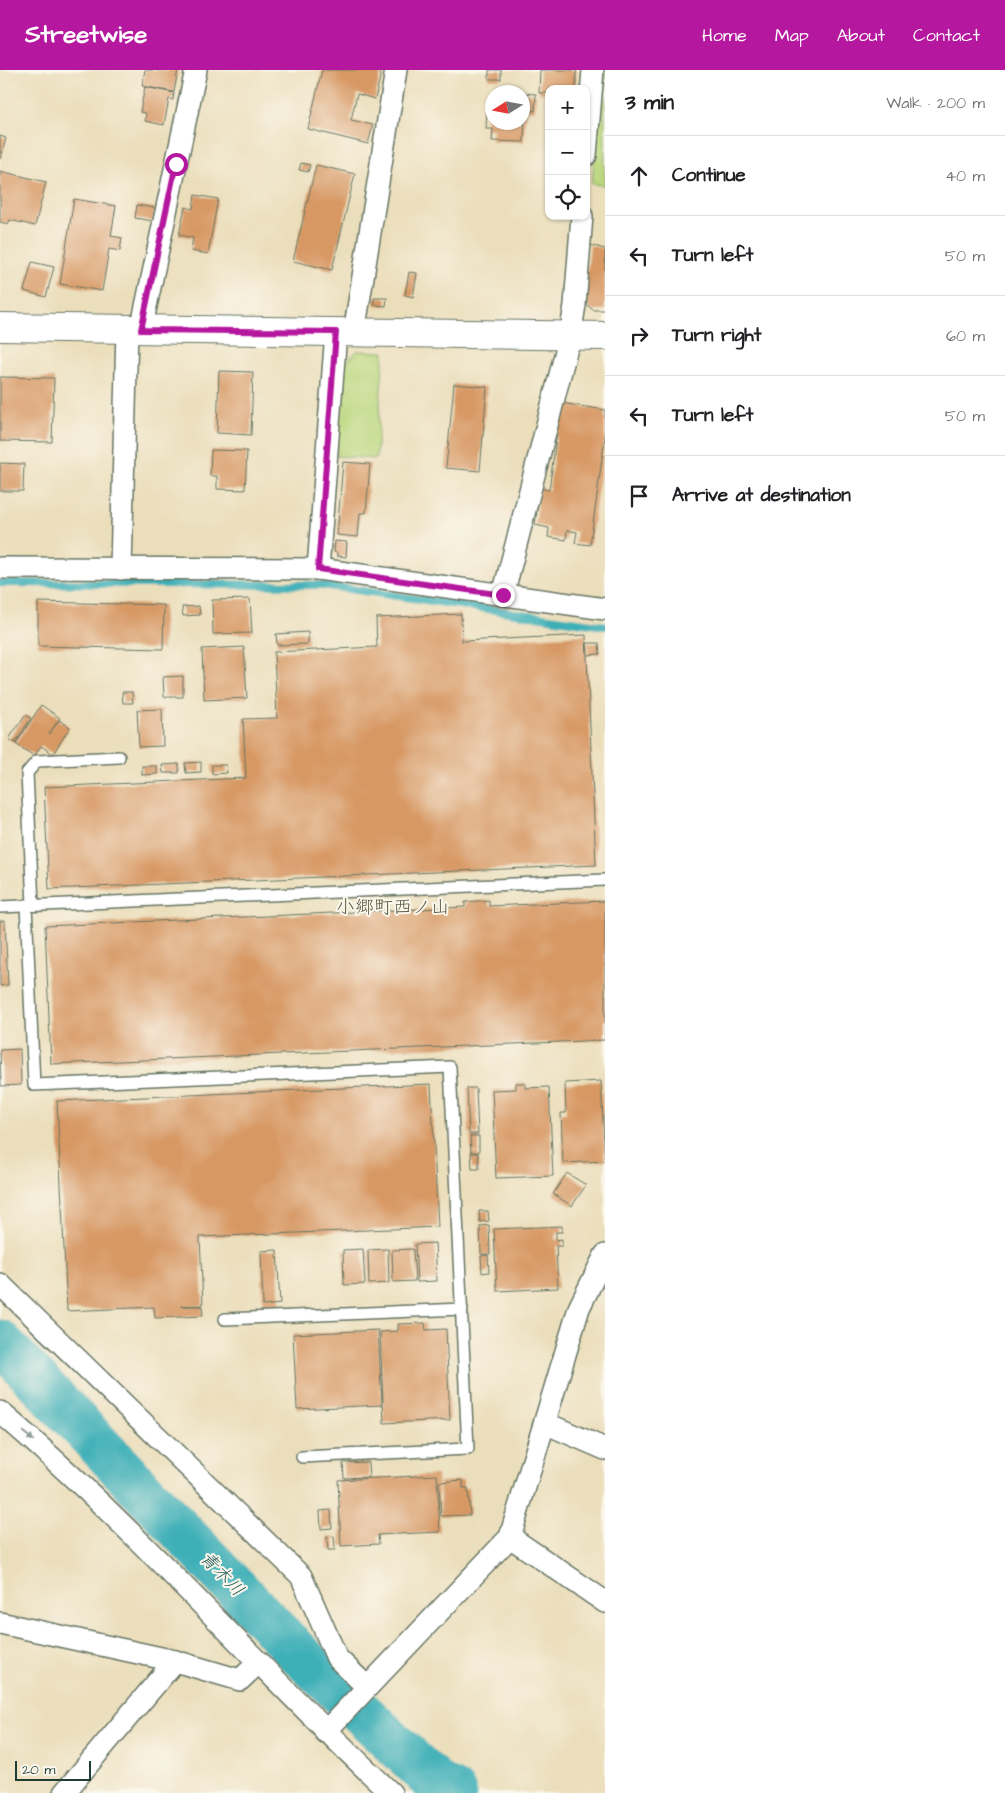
<!DOCTYPE html>
<html lang="en">
<head>
<meta charset="utf-8">
<style>
	:root { --surface:#fff; --page:#f6f6f6; --text:#202124; --muted:#757577; --line:#e0e0e0; --accent:#b5179e }
	body { margin:0; font-family:"Architects Daughter","Klee One",sans-serif; background:var(--page); color:var(--text) }
	.controls { position:absolute; right:15px; top:15px; display:grid; overflow:hidden; border-radius:10px; box-shadow:0 1px 4px #0004 }
	.controls button { width:45px; height:45px; display:grid; place-items:center; padding:0; border:0; border-bottom:1px solid var(--line); background:var(--surface); color:var(--text); font:25px sans-serif }
	.compass { position:absolute; left:485px; top:15px; width:45px; height:45px; border-radius:50%; background:var(--surface); box-shadow:0 1px 4px #0004; rotate:259deg }
	.scale { position:absolute; left:15px; bottom:12px; width:76px; box-sizing:border-box; padding-left:5px; border:2px solid #1f3d34; border-top:0; font-size:14px; line-height:18px; white-space:nowrap; color:#1f3d34; -webkit-text-stroke:4px #fbf7ec; paint-order:stroke }
	.stop { position:absolute; width:15px; height:15px; margin:-11px; border:4px solid #b5179e; border-radius:50%; background:#fff }
	.stop.end { background:#b5179e; border-color:#fff; box-shadow:0 1px 5px #0008 }
	.list { margin:0; padding:0; list-style:none }
	h2 { display:flex; justify-content:space-between; align-items:center; height:65px; margin:0; padding:0 20px; font-size:21px }
	h2 small { font-size:16px; font-weight:400; color:var(--muted) }
	.list li { display:grid; grid-template-columns:32px 1fr auto; gap:15px; align-items:center; box-sizing:border-box; height:80px; padding:0 20px; border-top:1px solid var(--line) }
	.list b { display:block; font-size:19px; white-space:nowrap }
	.list em { font-size:16px; font-style:normal; color:var(--muted) }
	.icon { flex:none; width:28px; height:28px; fill:none; stroke:currentColor; stroke-width:2; stroke-linecap:round; stroke-linejoin:round }
	.map { position:relative; flex:none; width:605px; height:1723px; overflow:hidden }
	header { display:flex; align-items:center; gap:30px; box-sizing:border-box; height:70px; padding:0 25px; background:var(--accent); color:#fff }
	header strong { font-size:24px }
	nav { display:flex; gap:28px; margin-inline-start:auto; font-size:18px }
	main { display:flex }
	aside { flex:1; background:var(--surface) }
	.map>svg:first-child { display:block }
</style>
</head>
<body>
<header>
<strong>Streetwise</strong>
<nav><a>Home</a><a>Map</a><a>About</a><a>Contact</a></nav>
</header>
<main>
<div class="map">
<svg width="605" height="1723" viewBox="0 0 605 1723">
	<rect width="100%" height="100%" fill="#fbf7ec"/>
	<filter id="ink" filterUnits="userSpaceOnUse"><feTurbulence type="fractalNoise" baseFrequency=".02" numOctaves="2"/><feDisplacementMap in="SourceGraphic" scale="10" xChannelSelector="R" yChannelSelector="G"/><feConvolveMatrix kernelMatrix="1 2 1 2 8 2 1 2 1" color-interpolation-filters="sRGB"/></filter>
	<filter id="wash" filterUnits="userSpaceOnUse"><feTurbulence type="fractalNoise" baseFrequency=".0096" numOctaves="4" result="noise"/><feDisplacementMap in="SourceGraphic" scale="20" xChannelSelector="R" yChannelSelector="G"/><feGaussianBlur stdDeviation="1.12" result="paint"/><feColorMatrix in="noise" values="0 0 0 0 0 0 0 0 0 0 0 0 0 0 0 0 0 1.4 0 .05"/><feComposite in="paint" operator="in"/></filter>
	<g filter="url(#wash)">
		<rect width="100%" height="100%" fill="#ebdebb"/>
		<!-- green -->
		<g fill="#bad67c" stroke="#6c8a58">
			<polygon points="601,0 605,0 605,115 592,114"/>
			<polygon points="357,281 384,282 376,389 336,386 342,297"/>
		</g>
		<g fill="none" stroke-linecap="round" stroke-linejoin="round">
			<!-- stream -->
			<polyline stroke="#3eafb7" stroke-width="8" points="0,513 322,515 605,556"/>
			<!-- river -->
			<polyline stroke="#3eafb7" stroke-width="45" points="0,1272 296,1581 437,1714 454,1723"/>
		</g>
		<g id="blocks">
			<!-- building -->
			<g fill="#d79863">
				<polygon points="145,0 178,0 174,22 142,16"/>
				<polygon points="322,0 367,0 381,3 375,29 357,24 351,50 373,55 368,74 308,59"/>
				<rect x="489" y="0" width="12" height="9"/>
				<polygon points="540,0 576,0 576,19 549,19 549,23 539,23"/>
				<polygon points="145,17 174,23 173,30 169,29 164,55 145,51 146,43 140,42"/>
				<polygon points="522,23 536,24 535,41 525,40 524,72 492,71 493,59 486,59 487,37 492,37 492,52 522,52"/>
				<polygon points="0,66 6,68 1,88 0,88"/>
				<polygon points="301,93 310,95 308,102 299,100"/>
				<polygon points="316,95 355,104 332,200 293,191"/>
				<polygon points="0,101 46,112 35,156 10,150 8,154 0,152"/>
				<polygon points="195,125 218,129 208,184 191,181 193,168 179,165 185,137 193,139"/>
				<polygon points="74,129 116,136 111,166 122,168 120,181 109,179 102,221 60,214"/>
				<polygon points="137,135 155,138 153,151 135,148"/>
				<polygon points="590,175 605,179 605,240 593,240 584,232"/>
				<polygon points="32,192 54,197 46,227 24,221"/>
				<polygon points="409,202 417,203 413,227 405,225"/>
				<polygon points="374,228 387,228 386,236 374,235"/>
				<polygon points="219,301 253,302 251,365 217,363"/>
				<polygon points="0,307 54,308 52,372 0,371"/>
				<polygon points="454,314 487,317 480,401 446,398"/>
				<polygon points="561,333 605,340 605,368 590,475 575,473 577,462 567,460 566,470 548,467 549,458 535,455 540,418 549,420"/>
				<polygon points="211,380 247,381 245,420 217,419 217,406 210,406"/>
				<polygon points="343,392 370,394 366,443 360,443 358,467 337,465"/>
				<polygon points="0,393 24,394 23,421 0,421"/>
				<polygon points="335,471 347,472 346,487 337,486 337,483 334,482"/>
				<polygon points="250,529 252,563 213,564 212,530"/>
				<polygon points="38,532 164,535 163,579 38,576"/>
				<polygon points="199,536 200,545 183,546 182,537"/>
				<polygon points="461,544 462,571 586,565 596,795 49,819 44,717 246,708 243,649 277,648 274,582 377,577 376,548"/>
				<polygon points="308,562 308,574 277,575 276,564"/>
				<polygon points="587,573 599,573 600,584 588,585"/>
				<polygon points="244,577 247,628 204,630 202,579"/>
				<polygon points="183,606 183,627 164,627 163,607"/>
				<polygon points="122,622 132,622 133,633 123,633"/>
				<polygon points="41,635 60,648 49,664 59,650 70,657 53,684 41,676 34,686 16,674"/>
				<polygon points="162,639 163,676 139,677 137,640"/>
				<polygon points="25,645 31,648 15,673 9,669"/>
				<polygon points="201,692 201,702 186,703 185,693"/>
				<polygon points="179,694 179,703 163,703 162,695"/>
				<polygon points="212,695 226,695 227,703 212,704"/>
				<polygon points="142,696 157,696 157,704 142,705"/>
				<polygon points="489,830 489,836 605,831 605,970 51,994 45,856 465,837 465,832"/>
				<polygon points="0,851 5,851 8,915 0,916"/>
				<polygon points="20,979 21,1015 1,1016 0,980"/>
				<polygon points="601,1011 605,1091 563,1093 561,1043 566,1043 565,1013"/>
				<polygon points="516,1013 525,1013 525,1018 549,1017 553,1106 496,1108 492,1020 516,1019"/>
				<polygon points="431,1014 438,1157 200,1167 203,1235 181,1236 202,1236 203,1246 155,1248 154,1237 67,1241 57,1031"/>
				<polygon points="467,1018 476,1018 478,1064 469,1064"/>
				<polygon points="470,1066 479,1066 479,1082 471,1082"/>
				<polygon points="471,1083 478,1083 479,1099 472,1099"/>
				<polygon points="567,1103 586,1115 572,1136 553,1124"/>
				<polygon points="479,1141 488,1141 489,1151 480,1152"/>
				<polygon points="489,1155 490,1184 481,1184 480,1156"/>
				<polygon points="562,1156 562,1162 556,1162 556,1170 562,1169 562,1176 556,1176 558,1218 497,1221 494,1159"/>
				<polygon points="435,1173 437,1211 417,1212 415,1174"/>
				<polygon points="363,1179 365,1214 344,1215 343,1180"/>
				<polygon points="388,1179 389,1213 369,1214 368,1180"/>
				<polygon points="413,1179 415,1211 393,1212 392,1180"/>
				<polygon points="277,1180 280,1234 263,1236 261,1181"/>
				<polygon points="488,1185 489,1202 482,1203 481,1186"/>
				<polygon points="425,1253 426,1260 446,1259 450,1350 384,1353 380,1262 398,1261 398,1254"/>
				<polygon points="378,1260 382,1335 297,1339 293,1264"/>
				<polygon points="368,1392 369,1407 344,1408 343,1393"/>
				<polygon points="437,1405 440,1462 378,1465 379,1474 341,1476 338,1410"/>
				<polygon points="463,1410 463,1418 468,1418 470,1445 441,1446 439,1412"/>
				<polygon points="331,1440 332,1458 321,1459 320,1441"/>
				<polygon points="334,1466 335,1480 328,1480 327,1467"/>
			</g>
		</g>
	</g>
	<g filter="url(#ink)">
		<use href="#blocks" fill-opacity="0" stroke="#667563" stroke-width="1"/>
		<g fill="none" stroke-linecap="round" stroke-linejoin="round">
			<!-- service casing -->
			<g stroke="#667563" stroke-width="14">
				<g id="service">
					<polyline points="26,835 34,1015 450,997 468,1379 302,1387"/>
					<polyline points="33,835 27,703 37,691 119,687"/>
					<polyline points="0,837 605,810"/>
					<polyline points="225,1249 462,1239"/>
				</g>
			</g>
			<!-- minor casing -->
			<g stroke="#667563" stroke-width="24">
				<g id="minor">
					<polyline points="586,85 593,0"/>
					<polyline points="141,260 196,0"/>
					<polyline points="354,263 396,0"/>
					<polyline points="0,498 318,499 605,539"/>
					<polyline points="121,499 127,259"/>
					<polyline points="318,499 336,262"/>
					<polyline points="503,525 570,266 575,235 582,146"/>
					<polyline points="0,1214 301,1506 337,1588 367,1617"/>
					<path d="M0,1342C139,1460 258,1599 391,1723"/>
					<polyline points="545,1353 605,1379"/>
					<polyline points="510,1467 605,1532"/>
					<polyline points="0,1553 175,1591 240,1610 259,1592"/>
					<polyline points="325,1662 510,1467 579,1238 605,1185"/>
					<polyline points="64,1723 175,1591"/>
				</g>
			</g>
			<!-- tertiary casing -->
			<g stroke="#667563" stroke-width="30">
				<polyline id="tertiary" points="0,257 605,266"/>
			</g>
			<!-- service -->
			<use href="#service" stroke="#fff" stroke-width="11"/>
			<!-- minor -->
			<use href="#minor" stroke="#fff" stroke-width="21"/>
			<!-- tertiary -->
			<use href="#tertiary" stroke="#fff" stroke-width="28"/>
		</g>
		<!-- one-way arrows -->
		<defs><path id="oneway-solid" d="M-6-.8H1V-3.2L6.5 0L1 3.2V.8H-6Z" transform="scale(1.25)"/></defs>
		<use fill="#8f9e9a" href="#oneway-solid" transform="translate(28 1366) rotate(40)"/>
	</g>
	<g fill="none" stroke-linecap="round" stroke-linejoin="round" filter="url(#ink)">
		<!-- route -->
		<polyline stroke="#b5179e" stroke-width="6" points="176,94 141,260 336,262 318,499 503,525"/>
	</g>
	<g text-anchor="middle" dominant-baseline="central" stroke-width="4" stroke-linejoin="round" paint-order="stroke">
		<!-- water labels -->
		<g font-size="18" font-style="italic" fill="#285f5b" stroke="#fbf7ec">
			<text transform="translate(222 1504) rotate(46)">青木川</text>
		</g>
		<!-- quarter labels -->
		<g font-size="19" fill="#5f5d44" stroke="#fbf7ec">
			<text x="393" y="837">小郷町西ノ山</text>
		</g>
	</g>
</svg>
<div class="controls">
<button>+</button>
<button>−</button>
<button><svg class="icon" aria-label="locate" viewBox="0 0 24 24"><circle cx="12" cy="12" r="6"/><path d="M12 2v4M12 18v4M2 12h4M18 12h4"/></svg></button>
</div>
<svg class="compass" viewBox="-18 -18 36 36"><path d="M0-13l5 13h-10z" fill="#e53935"/><path d="M0 13l5-13h-10z" fill="#757577"/></svg>
<div class="scale">20 m</div>
<div class="stop" style="left:176px;top:94px"></div>
<div class="stop end" style="left:503px;top:525px"></div>
</div>
<aside>
<h2>3 min<small>Walk · 200 m</small></h2>
<ul class="list">
<li><svg class="icon" aria-label="ahead" viewBox="0 0 24 24"><path d="M12 20V5M6 11l6-6 6 6"/></svg><div><b>Continue</b></div><em>40 m</em></li>
<li><svg class="icon" aria-label="left" viewBox="0 0 24 24"><path d="M17 20v-9H6M10 6l-5 5 5 5"/></svg><div><b>Turn left</b></div><em>50 m</em></li>
<li><svg class="icon" aria-label="right" viewBox="0 0 24 24"><path d="M7 20v-9h11M14 6l5 5-5 5"/></svg><div><b>Turn right</b></div><em>60 m</em></li>
<li><svg class="icon" aria-label="left" viewBox="0 0 24 24"><path d="M17 20v-9H6M10 6l-5 5 5 5"/></svg><div><b>Turn left</b></div><em>50 m</em></li>
<li><svg class="icon" aria-label="arrive" viewBox="0 0 24 24"><path d="M6 21V4h12l-3 4 3 4H6"/></svg><div><b>Arrive at destination</b></div></li>
</ul>
</aside>
</main>
</body>
</html>
